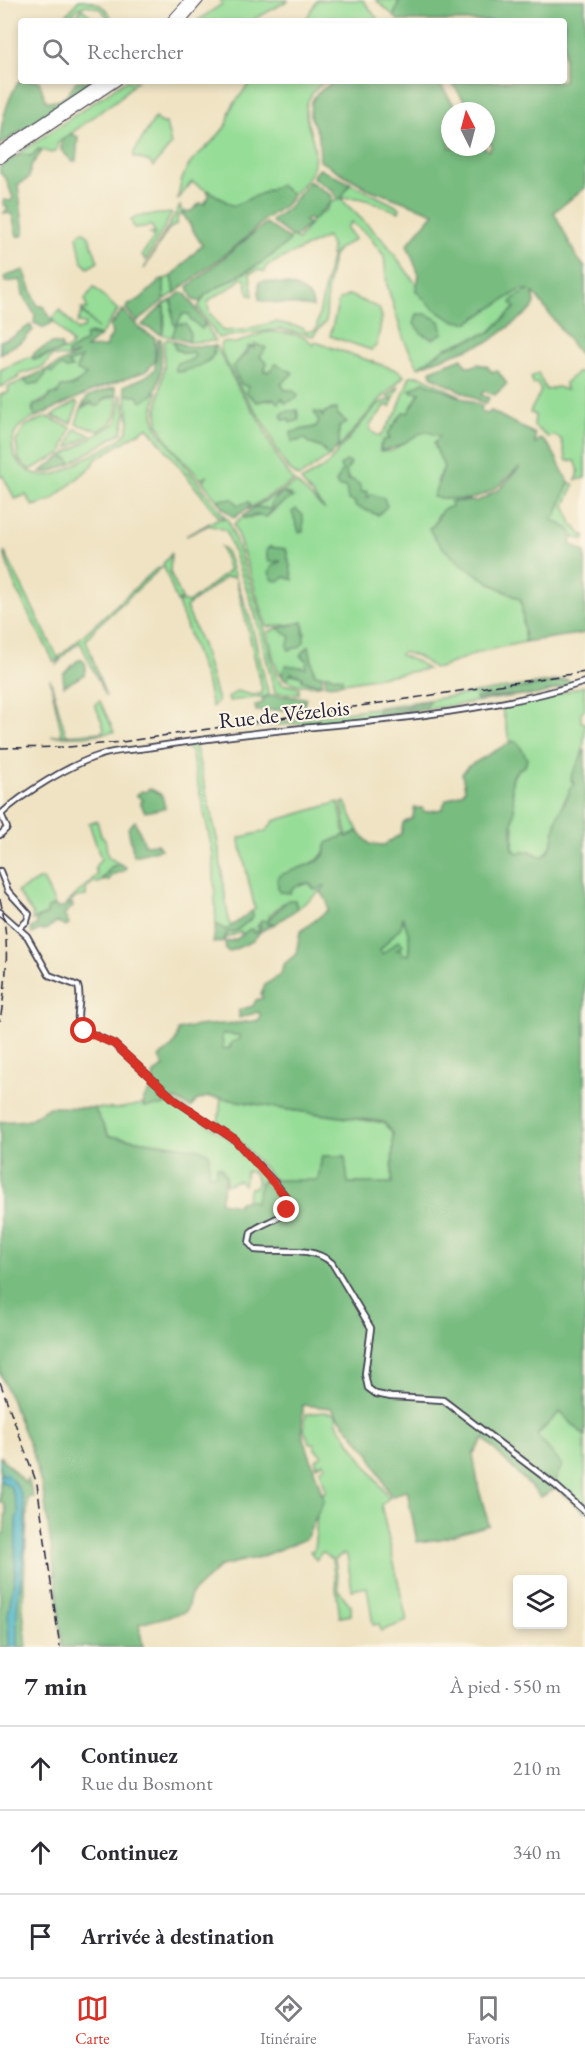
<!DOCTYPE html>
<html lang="fr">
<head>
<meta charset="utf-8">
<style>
	:root { --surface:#fff; --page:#f2f2f3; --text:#2b2b33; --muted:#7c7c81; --line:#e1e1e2; --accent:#d93025 }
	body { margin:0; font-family:"EB Garamond",serif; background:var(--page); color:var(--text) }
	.controls { position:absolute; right:18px; bottom:18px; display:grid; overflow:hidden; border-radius:6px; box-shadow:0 3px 9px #0003 }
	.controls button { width:54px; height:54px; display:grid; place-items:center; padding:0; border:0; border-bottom:2px solid var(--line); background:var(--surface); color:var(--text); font:30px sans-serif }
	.compass { position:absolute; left:441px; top:102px; width:54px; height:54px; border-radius:50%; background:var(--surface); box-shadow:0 3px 9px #0003; rotate:354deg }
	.stop { position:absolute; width:18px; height:18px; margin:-14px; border:4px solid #d93025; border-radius:50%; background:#fff }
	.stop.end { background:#d93025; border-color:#fff; box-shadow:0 2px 6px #0008 }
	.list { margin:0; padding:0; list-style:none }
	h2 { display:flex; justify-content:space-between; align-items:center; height:78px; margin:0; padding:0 24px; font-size:26px }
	h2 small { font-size:20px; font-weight:400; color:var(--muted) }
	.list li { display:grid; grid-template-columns:39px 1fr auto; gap:18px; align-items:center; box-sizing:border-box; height:84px; padding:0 24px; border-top:2px solid var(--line) }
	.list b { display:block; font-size:22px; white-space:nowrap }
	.list p { margin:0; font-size:20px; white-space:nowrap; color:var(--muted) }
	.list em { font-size:20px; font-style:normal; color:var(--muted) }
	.icon { flex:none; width:33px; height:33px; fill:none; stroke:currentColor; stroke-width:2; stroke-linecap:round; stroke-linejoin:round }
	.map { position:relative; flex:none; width:585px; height:1647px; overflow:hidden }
	.search { position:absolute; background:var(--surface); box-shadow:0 3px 9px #0003; left:18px; right:18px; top:18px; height:66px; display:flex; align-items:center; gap:15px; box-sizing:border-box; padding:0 21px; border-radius:6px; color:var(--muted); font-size:22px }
	.sheet { height:330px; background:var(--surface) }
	nav { display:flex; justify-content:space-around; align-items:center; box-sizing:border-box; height:84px; border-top:2px solid var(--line); background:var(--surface); font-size:16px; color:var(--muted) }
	nav a { display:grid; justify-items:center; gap:3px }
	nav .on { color:var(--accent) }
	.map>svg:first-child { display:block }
</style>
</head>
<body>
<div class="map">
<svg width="585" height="1647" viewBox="0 0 585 1647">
	<rect width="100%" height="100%" fill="#fcf5e5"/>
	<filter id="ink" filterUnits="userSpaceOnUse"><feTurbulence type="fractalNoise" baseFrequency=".0167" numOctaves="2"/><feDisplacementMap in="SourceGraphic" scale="12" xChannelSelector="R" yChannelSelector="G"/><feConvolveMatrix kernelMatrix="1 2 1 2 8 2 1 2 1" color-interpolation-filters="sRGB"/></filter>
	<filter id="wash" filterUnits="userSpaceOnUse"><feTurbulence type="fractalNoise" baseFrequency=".008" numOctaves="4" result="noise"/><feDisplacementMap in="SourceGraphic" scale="24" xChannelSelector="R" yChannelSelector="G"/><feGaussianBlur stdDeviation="1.35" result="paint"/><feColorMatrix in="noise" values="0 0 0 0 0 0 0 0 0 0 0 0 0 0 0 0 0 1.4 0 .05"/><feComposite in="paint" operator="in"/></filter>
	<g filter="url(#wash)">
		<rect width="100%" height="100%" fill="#efe3c3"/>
		<!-- green -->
		<g fill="#96dd97" stroke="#5c8069" stroke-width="1.5" fill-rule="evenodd">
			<path d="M79,0C94,0 107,6 113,21H110L101,9L87,5L77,9L67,21H61Z"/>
			<polygon points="220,0 289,0 251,21 197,21 222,4"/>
			<polygon points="317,0 363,0 379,21 305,21"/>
			<polygon points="376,0 399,0 394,16"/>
			<polygon points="82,9 97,21 72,21"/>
			<polygon points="125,81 137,81 118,99 58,143 56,151 51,153 40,149 31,156 17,155"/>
			<path d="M251,81H325C284,112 323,130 313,168C310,178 300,187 293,195L280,185L233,206L192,182L178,199C183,153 206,156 227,124C230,118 228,113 232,107C238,98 245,90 251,81Z"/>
			<polygon points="155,118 161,123 166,123 171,145 153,167 150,162 134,157 134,152"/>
			<path d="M350,183L400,208L399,212C380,206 361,194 341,199L386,243L416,284V291L469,322L520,289L532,290L490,332L446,348L418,367L404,340L387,285L384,256L369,236L351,222L347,228L355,239L338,249L333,256L327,292L326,321L313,336L280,329L218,338L198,307L206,294C231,281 277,258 291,236L298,240L312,220L326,210L332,201L341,199ZM327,237L332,248L331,257L316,330L306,332L303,328L276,322L242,330L223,331L209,312L208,302C218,292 231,291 240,279H245L249,295L253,296L250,273L258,270L265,272L266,266Z"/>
			<polygon points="180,206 183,215 178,215 177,223 167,231 144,269"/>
			<polygon points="172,213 146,260 142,255 154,237 150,233 155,234 152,226 134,228 131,220 138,216"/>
			<polygon points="83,231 89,236 98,262 88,268 82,262 77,236"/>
			<polygon points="172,276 175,293 164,300 164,279"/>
			<polygon points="94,287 118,310 100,336 90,333 85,341 68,353 68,357 52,356 43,367 20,374 18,378 0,387 0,370 32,356 33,359 38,359 70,348 72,343 52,319 60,310 77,330 84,328 85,324 77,323 82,312 98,329 81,309 87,309 85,299"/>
			<polygon points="349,295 379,308 382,317 377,345 371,350 330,336 339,300"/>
			<polygon points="172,300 172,314 180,318 184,313 190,314 198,323 205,326 205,322 215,341 189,342 190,333 175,331 172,337 160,334 165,326 164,304"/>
			<path d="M266,332C279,332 309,333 313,346L315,342L399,371L404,376L376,404L338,449V431L343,420L333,409L325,412L321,417L316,415L319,422L315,427L300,430L298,439L306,438L309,443L325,449L330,456L299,477C279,466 274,439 262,420C246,397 230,374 220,348L222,342L236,343ZM250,346L262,347L259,357L267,363L264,371H291L292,374L281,384L285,390H292L297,396L257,402L249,395V387L237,378L235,365Z"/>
			<polygon points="167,339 174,341 175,349 184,353 194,352 195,357 182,372 210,360 216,346 240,391 259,419 279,461 294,481 247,510 250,506 238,505 236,502 223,499 218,502 202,481 208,476 200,479 171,446 158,425 157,410 164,368 164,342"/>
			<path d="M81,358L79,367L86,374L85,378L34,405L32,409L36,417C31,420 25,422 20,426C0,449 23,479 51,475C66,473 75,463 88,457C100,451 118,443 127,432L129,422L126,395L139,396L157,392L153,413L157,429L225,517L218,516L148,427L96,459L92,466L52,500L33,506L26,495L15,499L3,476L0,477V395L9,392L8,387L24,380L27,382L41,380L45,370L50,368L48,371Z"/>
			<path d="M585,371V478L576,480C580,473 579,468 575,461H567L561,439L553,435L549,438L534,426L535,415L530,412L541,391L537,383L533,384L531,377L538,373L546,390L557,387L566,390L565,383L577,373Z"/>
			<path d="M410,376H420L461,396L442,392L423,382L412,392H420L408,413L403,412L387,435L391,439L380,445V451H392L418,433L426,431L441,436L434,444L444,467L437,481L444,498L471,500L450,502L452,506L438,515L434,525L429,528L491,584L521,600L525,642L479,652L440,668H434L417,656L402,652L400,655L418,662L427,669L338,684L342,681L330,675H315L309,646L301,657L307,660L306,668L291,666L282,673L303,676L307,683L322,684C317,686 311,686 304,685C274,684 273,657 268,632L278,628L289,634L292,640L287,646L305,634L303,623L267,627L234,524L243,516L244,518L269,515L291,494L282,493L276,497V501L271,503V509L255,507L296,483L325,510L301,481L326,466L378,404L393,399L387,397L399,386L390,407L386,405L370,425V430L380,437L397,412ZM342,471L362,492L368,491L367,498H380L378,515L358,507L346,487L338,486L336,483ZM270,547L286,549L290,566L286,577L281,578L272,567L282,561L267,558V551Z"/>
			<polygon points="121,394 126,413 122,432 70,464 70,460 62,456 117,422"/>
			<path d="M117,395C116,417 119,419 99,431L76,424L81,408Z"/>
			<polygon points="76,402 78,404 71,423 51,416"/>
			<polygon points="46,417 71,427 62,453 30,470 19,460 16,442 25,426"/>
			<polygon points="75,429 91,435 68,448"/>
			<polygon points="569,482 574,485 565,505 572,524 583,536 585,535 585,540 574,537 569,529 551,519 556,516"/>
			<polygon points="217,519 228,519 229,522 262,618 275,674 283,684 299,688 299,694 275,693 255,614 226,530 209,525 186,536"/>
			<polygon points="221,547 226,551 235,577 226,577 186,607 202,645 218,701 212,707 207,684 178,603 182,601 188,603 229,571"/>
			<path d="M4,551L58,658L156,569L161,568L95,628L86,640L106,697L80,642L66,653L56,666L59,659L54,662C37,626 12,591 4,551Z"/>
			<polygon points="171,554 170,572 182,599 177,602 163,564"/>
			<polygon points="236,579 250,619 269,696 229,701 228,698 237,691 252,695 261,694 262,689"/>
			<polygon points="50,679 66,735 102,732 104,728 95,704 100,701 114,732 84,736 51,736 62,735"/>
			<path d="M568,679L503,694L483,695L477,700L522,695L383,716L233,729ZM428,700L427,707L380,714C395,704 412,707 428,700Z"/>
			<path d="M584,686L585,709L581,712V722L585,723C585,749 582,758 571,781L574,785C571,791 568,796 564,801C556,816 558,848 541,857L530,851L518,853L513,849L514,827L511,822C514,804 503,774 525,766L527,758L518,743L510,742L502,709L482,708L540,699Z"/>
			<polygon points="195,744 218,843 229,923 232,925 238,924 225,930 216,924 213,854 191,752 184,745"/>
			<path d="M339,802L345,835L326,846C321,869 294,863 278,884L279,892L309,883L318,890L322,885L326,887L297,909L296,903H283L269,916L270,924H275L268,927L267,922L262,920L258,926L262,928L253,933L249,930L242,935L241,932L226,938L227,933L236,931L253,917L252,911L255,909L239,838L266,831L274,821Z"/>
			<polygon points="345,802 358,831 347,837 342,803"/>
			<polygon points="97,821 101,836 105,839 108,857 120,864 111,867 99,883 93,882 86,889 86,896 77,897 66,904 97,875 95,867 101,859 89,823"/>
			<polygon points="40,879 44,881 55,905 48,908 47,914 32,920 33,914 17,892"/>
			<polygon points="402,917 410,936 408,955 402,955 394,944 382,955 380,950 394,933"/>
			<path d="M328,973L332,979C321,982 311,988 302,980L303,977Z"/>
			<polygon points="222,1034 239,1035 240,1040 230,1044 230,1048 223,1049"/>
			<polygon points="221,1098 289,1110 384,1123 393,1134 393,1184 347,1183 344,1156 322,1156 318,1181 276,1181 236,1137 218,1125"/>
			<polygon points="172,1100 238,1145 243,1155 246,1154 249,1157 267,1180 262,1180 255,1203 245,1202 250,1188 255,1187 258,1182 253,1172 246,1171 244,1185 238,1180 226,1185 226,1176 209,1175 199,1149 109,1136 94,1108 117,1109 143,1104 144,1107"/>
			<path d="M324,1412L336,1414L337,1423L389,1498L381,1505L407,1621L381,1631L379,1624L373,1625L367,1587L352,1590L347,1555L343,1554L335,1559L339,1591L351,1606V1615L340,1617L332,1559L322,1552L316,1560L310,1551H313C319,1533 312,1505 326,1490L320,1470L326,1466L323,1463L316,1466V1460L322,1455L315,1449L314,1443L311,1444L304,1430L306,1414Z"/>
			<polygon points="560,1412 585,1436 585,1513 556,1488 537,1435"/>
		</g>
		<!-- forest -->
		<g fill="#78bc80" stroke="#4d6f5e" stroke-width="1.5" fill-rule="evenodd">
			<path d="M399,0H585V188L554,212L577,258L585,267V331L580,337L585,339V362L533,292L535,303L532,309L490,341L418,367L446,348L490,332L515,308L511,303L514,298L530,290H520L469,322C449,325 429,305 416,291L419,275L407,245L434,213L369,189L320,161L319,137L310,115L311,103L317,93L331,84L335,81H438L458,111H450V147H484L488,151L492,146L486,136V111H471L451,81H564V21H399L394,16Z"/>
			<path d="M21,79L39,81L46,101C63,103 68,95 76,81H97L0,145C0,125 8,95 21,79Z"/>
			<polygon points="72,134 78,137 76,161 72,161 61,150 62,140"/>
			<path d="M38,149L42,151L31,166L29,178L18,185L24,233L22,236H17L12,214L4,213L8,208L3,203L4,200L11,201L13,198L6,179L0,173V167C10,160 20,151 31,156Z"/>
			<polygon points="320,169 350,183 341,199 338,200 332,190 313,178 314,174"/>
			<polygon points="309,181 332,196 332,201 313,220 307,219 305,221 309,224 295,237 291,236 272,222 272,220 289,207"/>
			<polygon points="280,185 293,195 286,205 265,219 246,238 175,293 172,276 202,245 182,212 191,211 200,203 204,204 209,197 208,190 233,206"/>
			<polygon points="266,223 289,239 289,242 261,263 206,294 200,302 193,300 188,287"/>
			<polygon points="24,270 37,305 44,307 53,322 44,328 34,323 35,315 23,295 21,280 5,282 4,277"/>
			<polygon points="162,279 164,279 164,300 137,322 126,309 127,306 140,299"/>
			<path d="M264,281C281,283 312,286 313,307L263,301L259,299V282Z"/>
			<polygon points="180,293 185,293 205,322 202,329 190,319 189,314 183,314 177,324 186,324 190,333 189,342 172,337 176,325 173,323 172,300"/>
			<polygon points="164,304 163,332 160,334 142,325"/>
			<polygon points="123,310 140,329 155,338 155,361 146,371 92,391 36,417 33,413 34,405 45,402 51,394 57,395 61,387 73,386 86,375 76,370 81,358 68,363 72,368 66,369 62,366 52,373 48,371 50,368 75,356 76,354 68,357 68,353 85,341 86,334 100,336 86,348 105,347 112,334 110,326"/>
			<polygon points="417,314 426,314 440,321 443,333 433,339 422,334 414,324"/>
			<polygon points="30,325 33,330 24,340 0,354 0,341 12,337"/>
			<path d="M158,339H161C161,362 165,394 141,402L138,396L126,395L124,386L145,377L155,369Z"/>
			<path d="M174,341L187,346H215L213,352L215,353C207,365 191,370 177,372L175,368L177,363L191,360L195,356L194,352L184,353L175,349Z"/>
			<polygon points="52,343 61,345 63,350 33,359 34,353"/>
			<polygon points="255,344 266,348 260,357 267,363 264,371 268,372 276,364 293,373 281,384 285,390 292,390 298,395 296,399 285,403 282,398 278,403 273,398 257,402 246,392 248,387 241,384 232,367 248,352 248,347 255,348"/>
			<polygon points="462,358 465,365 472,367 477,364 487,366 492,372 497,370 507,384 495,395 484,391 481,395 489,398 486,404 431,376 431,370"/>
			<polygon points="45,370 46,374 39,383 28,385 24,380"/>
			<path d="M423,382L482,406L481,412L487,414L491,411L535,434V444L540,439C555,446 559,469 569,482L556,516L551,519L569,529L574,537L570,543L585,553V633L525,642L521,600C492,584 442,558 429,528L434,525L442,510L452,506L450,502L478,501L500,489L520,467C514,470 507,479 500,485C477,502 460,501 433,497L444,467L434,444L440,436C435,435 431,433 427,432C419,430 400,451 380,450L383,440L390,439L387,435L403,412L408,413L420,393L409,390Z"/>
			<polygon points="115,387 117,395 105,398 99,406 94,406 91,402 81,408 88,396"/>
			<polygon points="337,409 337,414 347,422 339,427 339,445 330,456 324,452 324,449 309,443 305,439 292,442 291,432 315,427 319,422 314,412 321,413 322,417 325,412"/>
			<polygon points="297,410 299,420 290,423 289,419 284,420 281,416 284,412"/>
			<polygon points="62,456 70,460 70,464 50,472 40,472"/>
			<polygon points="346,461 351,463 346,471 348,480 353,480 359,484 362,492 368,491 367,498 372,494 384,498 387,506 378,515 355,506 355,502 348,500 346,487 338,487 336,483 342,471 340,466"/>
			<polygon points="282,493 293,497 272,510 267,517 256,515 244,518 243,516 255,507 271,509 271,503"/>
			<polygon points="219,499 233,499 238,505 249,502 250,506 234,518 221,506"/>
			<polygon points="296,509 303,515 303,532 299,532 292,512"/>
			<polygon points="269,547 286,549 293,580 286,577 278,581 273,580 269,573 272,566 281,561 269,562 266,551"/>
			<polygon points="303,622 304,642 299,647 289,650 287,646 291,637 278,628"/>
			<polygon points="309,646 314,673 322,676 322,684 302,681 302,676 291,673 287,680 283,679 282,673 286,665 306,668 307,660 300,655"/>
			<polygon points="82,659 86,665 84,675 64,686 63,674 77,661"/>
			<polygon points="325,675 342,678 342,681 338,684 325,685"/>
			<polygon points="568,680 571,685 536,695 509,695 477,700 476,697"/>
			<polygon points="271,695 306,698 303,708 299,709 256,711 255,705 263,703 262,699"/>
			<polygon points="429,700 427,707 380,714 376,712 379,708 403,708"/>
			<path d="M512,741L518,743L527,758L525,766C502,774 516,796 514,812C512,824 511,836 513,849L518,853L530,851L542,857C557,848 553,824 559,813C563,805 570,796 569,789L574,785L571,777L585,749V1436L560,1412L537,1435L562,1465L555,1481L556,1488L541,1497L484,1439L473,1454L479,1490L489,1525L441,1539L417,1542L407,1490L391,1497L369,1453L331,1408L303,1405L302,1432L324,1500L306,1539L260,1557L221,1566L191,1594L186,1612L139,1624L143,1647H62L58,1596L44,1495L34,1457L0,1373V1122L29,1120L49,1107L94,1108L109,1136L199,1149L209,1153V1175L216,1174L217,1166L221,1167L226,1176L220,1202L238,1205L239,1202L250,1200L255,1203L262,1180H318L322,1156H345L348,1183H392L393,1134L384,1122L289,1110L221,1098L207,1097L196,1101L191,1108L176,1099L162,1106L144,1107L143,1100L152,1088L154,1073L164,1067L159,1057C171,1049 177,1044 178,1030C205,1022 232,1026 259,1020L260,1014L258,1012L239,1018V1010L253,1006L256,1000L263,998L261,994L265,985L281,974L283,965L296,954L300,932L328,910L327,901L321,892L325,886H322L318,890L314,889L309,883C302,883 292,887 290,893L279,892L277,880L280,875L318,861L324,855L327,843L345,835L347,837L358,831L370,844L384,845L401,834L403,823L413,818L414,808H422L425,812L442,809L446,800L462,793L465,789L462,774L467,767ZM403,917L409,936V955L402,954V950H397L403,945L399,940L382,954L380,950L401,927ZM222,1034L239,1035L240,1039L232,1042L230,1048L223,1049Z"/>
			<polygon points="149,788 162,795 165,808 145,812 140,802 143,800 136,795 142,791 146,792"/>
			<polygon points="135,821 145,845 157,844 161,849 134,856 128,828"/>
			<polygon points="120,864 126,867 124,871 112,875 109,880 102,881 111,867"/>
			<path d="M288,900H295L297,909L275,924L268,922V927L260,932L253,941L229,952L226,950L225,942C238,941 239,937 248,930L252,929L253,933L259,931L261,926L257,927L262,920L267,921Z"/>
			<polygon points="72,903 73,906 64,915 69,924 66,926 57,922 46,930 39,930 32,934 31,928 37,925 36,920 47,914 48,908 55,905 58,909"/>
			<polygon points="252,911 253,917 236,931 227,933 224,941 213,943 216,924 226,930"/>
			<polygon points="0,1456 25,1483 28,1479 33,1497 28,1498 23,1609 27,1647 0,1647 0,1536 4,1533 6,1510 4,1503 0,1503"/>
		</g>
		<!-- water -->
		<path fill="#45b2c1" stroke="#346a7e" stroke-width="1.5" d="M0,1473C41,1484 21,1570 18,1601C16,1616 18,1632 17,1647H9L8,1615L15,1573L16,1518L19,1513L10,1486L0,1481Z"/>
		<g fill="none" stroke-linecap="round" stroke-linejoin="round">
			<!-- stream -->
			<polyline stroke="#45b2c1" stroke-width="1.5" points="0,1462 10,1478"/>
		</g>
	</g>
	<g filter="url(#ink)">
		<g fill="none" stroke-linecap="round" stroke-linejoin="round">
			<!-- tertiary casing -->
			<g stroke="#413f4f" stroke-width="8">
				<g id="tertiary">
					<path d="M0,815C23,793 71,764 101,755C115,750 131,750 146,748C216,737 286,729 357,723C433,715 513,705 585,682"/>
					<polyline points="0,835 7,828 1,814"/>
					<polyline points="0,871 8,891 29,914 27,921 19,928"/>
					<path d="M0,912L27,936L49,975L78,986C83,1000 74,1015 80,1028L114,1044L175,1100L235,1140L276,1184L287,1198L288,1208C279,1221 263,1222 251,1232L249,1243L255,1250C280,1253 312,1245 332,1263L371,1328L365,1374L368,1388L376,1394L391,1397L443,1400L556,1486L585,1512"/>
				</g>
			</g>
			<!-- motorway casing -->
			<g stroke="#413f4f" stroke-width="10">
				<g id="motorway">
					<polyline points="171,21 190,0"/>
					<polyline points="181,21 199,0"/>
					<polyline points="0,151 105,81"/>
					<polyline points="0,159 117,81"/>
				</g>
			</g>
			<!-- tertiary -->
			<use href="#tertiary" stroke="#fff" stroke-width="4.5"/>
			<!-- motorway -->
			<use href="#motorway" stroke="#fff" stroke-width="8"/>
			<!-- rail -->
			<g stroke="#22223b" stroke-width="1.5" stroke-dasharray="9 4.5" stroke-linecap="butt">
				<polyline points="0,748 68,747 122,742 585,672"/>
				<path d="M0,899C10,940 7,979 0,1021"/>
				<polyline points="0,1382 37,1484 60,1647"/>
			</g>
		</g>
	</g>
	<g fill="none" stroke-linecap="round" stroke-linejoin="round" filter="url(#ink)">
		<!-- route -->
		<polyline stroke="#d93025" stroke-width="8" points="84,1031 114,1044 175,1100 235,1140 287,1198 287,1210"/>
	</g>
	<g text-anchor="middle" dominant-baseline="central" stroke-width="4.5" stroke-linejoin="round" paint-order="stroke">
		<!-- street labels -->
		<g font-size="22" fill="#22223b" stroke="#fcf5e5">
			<text transform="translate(284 714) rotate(-6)">Rue de Vézelois</text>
		</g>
	</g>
</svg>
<div class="controls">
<button><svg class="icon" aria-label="layers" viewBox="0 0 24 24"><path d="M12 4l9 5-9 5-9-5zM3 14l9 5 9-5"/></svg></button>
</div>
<svg class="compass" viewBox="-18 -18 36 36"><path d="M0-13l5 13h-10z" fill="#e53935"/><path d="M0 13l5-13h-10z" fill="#7c7c81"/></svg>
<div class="stop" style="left:84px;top:1031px"></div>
<div class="stop end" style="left:287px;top:1210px"></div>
<div class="search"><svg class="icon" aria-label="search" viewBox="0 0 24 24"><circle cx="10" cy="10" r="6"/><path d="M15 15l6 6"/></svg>Rechercher</div>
</div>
<section class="sheet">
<h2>7 min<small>À pied · 550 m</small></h2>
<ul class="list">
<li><svg class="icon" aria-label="ahead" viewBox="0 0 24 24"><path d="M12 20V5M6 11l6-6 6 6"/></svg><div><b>Continuez</b><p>Rue du Bosmont</p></div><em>210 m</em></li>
<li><svg class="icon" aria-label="ahead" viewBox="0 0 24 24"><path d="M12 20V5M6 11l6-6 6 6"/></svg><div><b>Continuez</b></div><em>340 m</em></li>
<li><svg class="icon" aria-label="arrive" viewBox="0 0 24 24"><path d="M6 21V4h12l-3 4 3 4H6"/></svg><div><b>Arrivée à destination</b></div></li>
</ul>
</section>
<nav>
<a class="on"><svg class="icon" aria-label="map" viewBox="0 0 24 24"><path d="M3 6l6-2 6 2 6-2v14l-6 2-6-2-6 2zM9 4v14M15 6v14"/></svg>Carte</a>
<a><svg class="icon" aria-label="directions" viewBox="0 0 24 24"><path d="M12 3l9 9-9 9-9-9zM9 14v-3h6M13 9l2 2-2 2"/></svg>Itinéraire</a>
<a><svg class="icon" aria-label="saved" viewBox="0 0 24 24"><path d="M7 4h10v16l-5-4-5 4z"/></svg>Favoris</a>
</nav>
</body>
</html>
